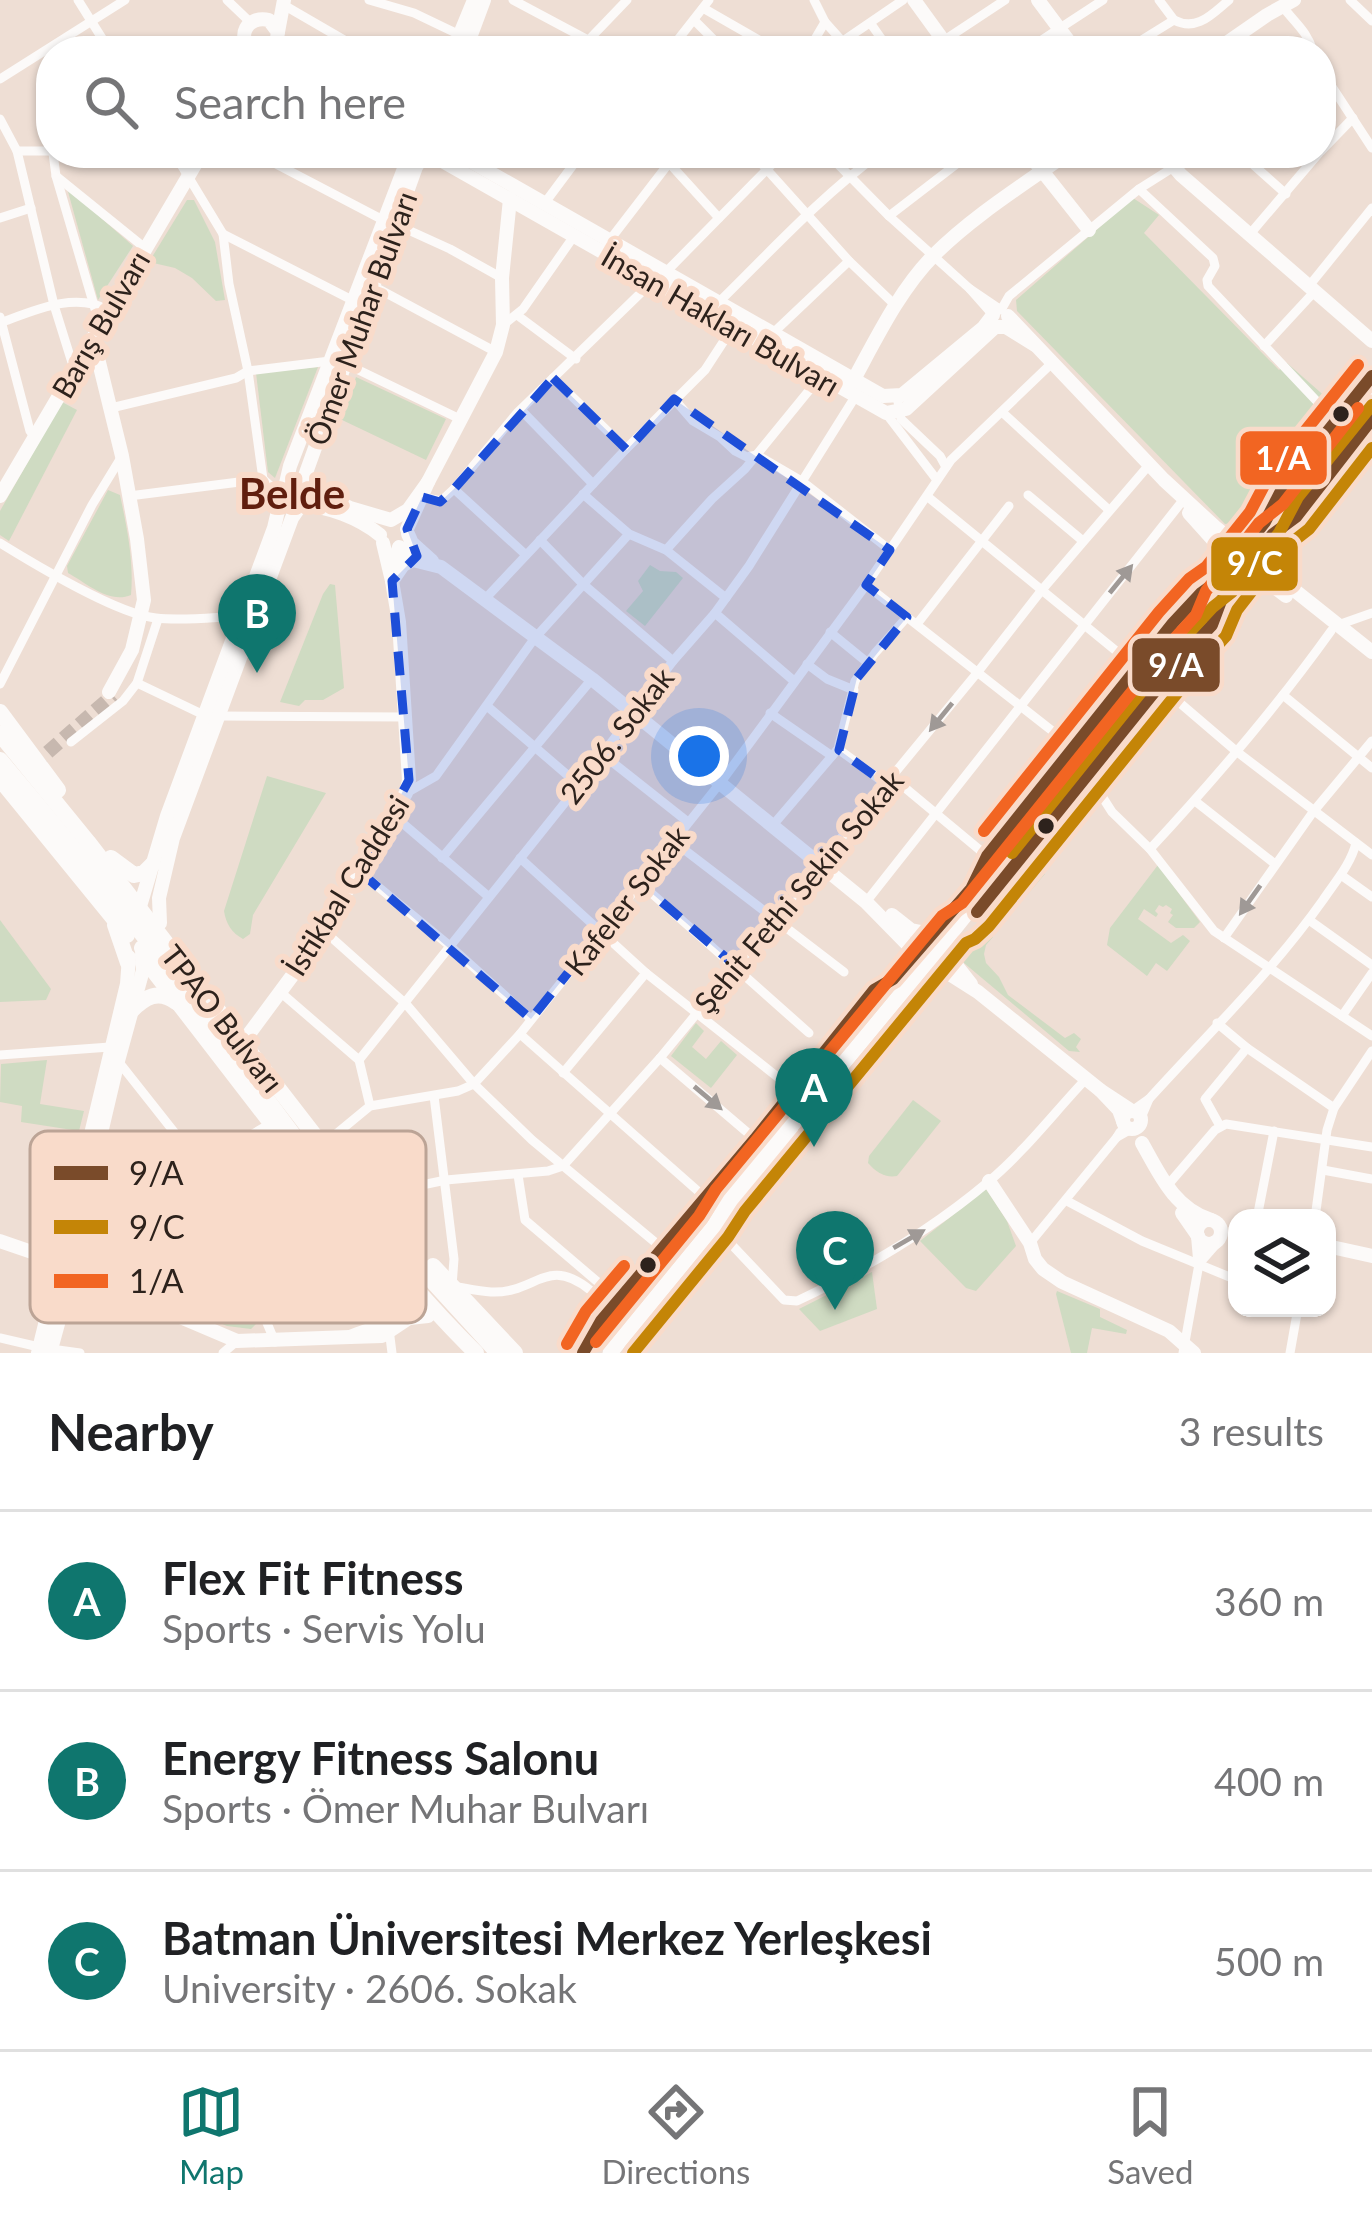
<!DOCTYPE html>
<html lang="en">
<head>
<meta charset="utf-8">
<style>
	:root { --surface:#fff; --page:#f6f6f6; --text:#202124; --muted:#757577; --line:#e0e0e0; --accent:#0f766e }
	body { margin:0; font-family:Lato,sans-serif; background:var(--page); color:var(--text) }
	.controls { position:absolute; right:36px; bottom:36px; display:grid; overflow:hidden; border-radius:24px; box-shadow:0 3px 9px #0004 }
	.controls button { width:108px; height:108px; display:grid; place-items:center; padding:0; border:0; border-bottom:3px solid var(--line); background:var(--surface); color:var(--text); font:60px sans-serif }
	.you { position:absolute; left:699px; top:756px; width:42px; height:42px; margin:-30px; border:9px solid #fff; border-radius:50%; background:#1a73e8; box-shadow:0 0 0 18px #1a73e833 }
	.badge { display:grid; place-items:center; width:78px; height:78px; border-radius:50%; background:var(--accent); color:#fff; font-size:39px; font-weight:700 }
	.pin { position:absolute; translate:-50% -99px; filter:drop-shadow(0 3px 6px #0008) }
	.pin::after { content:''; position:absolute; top:63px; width:42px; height:36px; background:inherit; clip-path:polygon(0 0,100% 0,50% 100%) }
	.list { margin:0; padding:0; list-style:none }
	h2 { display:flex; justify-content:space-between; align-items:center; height:156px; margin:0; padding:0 48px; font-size:51px }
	h2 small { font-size:39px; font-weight:400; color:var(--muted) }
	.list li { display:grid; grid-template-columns:78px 1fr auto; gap:36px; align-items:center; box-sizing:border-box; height:180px; padding:0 48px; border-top:3px solid var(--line) }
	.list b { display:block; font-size:45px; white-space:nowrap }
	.list p { margin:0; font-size:39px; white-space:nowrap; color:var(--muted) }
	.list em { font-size:39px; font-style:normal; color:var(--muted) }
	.icon { flex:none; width:66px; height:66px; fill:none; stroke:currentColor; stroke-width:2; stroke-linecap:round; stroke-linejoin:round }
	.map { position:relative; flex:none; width:1372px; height:1353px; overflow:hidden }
	.search { position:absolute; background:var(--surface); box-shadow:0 3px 9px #0004; left:36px; right:36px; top:36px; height:132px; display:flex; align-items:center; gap:30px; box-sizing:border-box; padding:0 42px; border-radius:48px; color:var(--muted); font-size:45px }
	.sheet { height:696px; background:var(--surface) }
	nav { display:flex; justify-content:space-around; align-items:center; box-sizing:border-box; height:168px; border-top:3px solid var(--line); background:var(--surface); font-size:33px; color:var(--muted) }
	nav a { display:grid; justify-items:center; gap:6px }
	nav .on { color:var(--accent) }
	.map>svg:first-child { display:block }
</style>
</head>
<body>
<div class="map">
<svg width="1372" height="1353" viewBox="0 0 1372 1353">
	<rect width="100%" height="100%" fill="#eeded4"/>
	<!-- green -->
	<g fill="#cfdbc2">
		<polygon points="67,188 133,246 98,300"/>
		<polygon points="1133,198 1159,215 1144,233 1279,370 1287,363 1328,399 1285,463 1250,499 1239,522 1225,524 1017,311 1016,300"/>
		<polygon points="187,200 194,200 215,242 225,300 216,301 192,278 175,268 149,262"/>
		<polygon points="318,367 275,478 268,472 256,373"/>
		<polygon points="356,377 446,419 426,460 340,419"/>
		<polygon points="62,402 77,410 9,541 0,535 0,511"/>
		<path d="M108,490L120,495C127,528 134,561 131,595C109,604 88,584 68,573L67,566Z"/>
		<polygon points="650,565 660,571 676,572 683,578 645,626 626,611 643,591 638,581"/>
		<polygon points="330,584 335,585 344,688 323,700 305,700 299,706 280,702 323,594"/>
		<path d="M267,776L326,793L253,915L250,934L243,939C232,933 226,924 224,911Z"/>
		<polygon points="1158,865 1200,922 1194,928 1176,928 1168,922 1173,915 1170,913 1172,909 1166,905 1163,907 1159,905 1155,911 1158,914 1156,917 1144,909 1138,919 1171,943 1183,935 1190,941 1167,971 1156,963 1147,976 1107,945 1110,928"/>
		<polygon points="1030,868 1039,869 1045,874 1027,895 1019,897 993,928 993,937 986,945 984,954 986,963 999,977 1008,995 1065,1038 1074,1033 1081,1039 1076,1047 1080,1052 1069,1051 964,963 962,953"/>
		<polygon points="0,920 51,989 46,1000 0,1002"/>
		<polygon points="696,1023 704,1031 692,1047 706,1059 721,1041 737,1055 711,1088 671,1056"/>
		<polygon points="47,1060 40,1104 84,1111 79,1131 21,1122 22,1106 0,1102 1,1064"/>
		<path d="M913,1100L941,1121L897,1176C885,1178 876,1172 868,1163L869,1156Z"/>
		<polygon points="986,1189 1007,1221 1016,1246 976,1291 966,1288 920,1241"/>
		<polygon points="232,1260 258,1322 251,1329 227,1326 151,1293 212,1262 214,1266"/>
		<polygon points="872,1272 877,1309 820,1331 799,1309"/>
		<polygon points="1057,1291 1100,1309 1100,1317 1127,1330 1126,1334 1092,1328 1087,1353 1071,1353 1056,1294"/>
	</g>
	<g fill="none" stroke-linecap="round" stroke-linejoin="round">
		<!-- secondary-tunnel -->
		<polyline stroke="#c7b8af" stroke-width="14" stroke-dasharray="14 7" stroke-linecap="butt" points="32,766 113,695"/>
		<!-- street -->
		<g stroke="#fcfaf9" stroke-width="9">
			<polyline points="78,0 110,51"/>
			<polyline points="227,0 250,22"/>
			<polyline points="369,0 414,13 460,35"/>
			<polyline points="513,0 588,40"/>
			<polyline points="814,0 825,22 851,51"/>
			<polyline points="1159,0 1174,20"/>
			<polyline points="1350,0 1372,21"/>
			<polyline points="282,4 363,51"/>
			<path d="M1283,7C1295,23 1307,31 1313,51"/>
			<polyline points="703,8 778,51"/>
			<polyline points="695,21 725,51"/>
			<polyline points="871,24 890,51"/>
			<polyline points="843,41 903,0"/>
			<polyline points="943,41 1005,0"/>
			<polyline points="212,51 247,46"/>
			<polyline points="578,51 627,0"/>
			<polyline points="669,51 709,0"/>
			<polyline points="808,51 825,22"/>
			<polyline points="1025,51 1103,0"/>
			<path d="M1124,51L1174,20C1197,32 1212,14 1229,0"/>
			<polyline points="1321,70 1372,148"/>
			<polyline points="0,79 125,0"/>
			<polyline points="0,119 17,151 54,305 74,369"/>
			<polyline points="17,151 51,151"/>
			<polyline points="1321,151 1353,118"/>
			<polyline points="53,153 56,176 100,326"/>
			<polyline points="174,153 223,234 229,284 248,371 263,479"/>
			<polyline points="255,153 385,221"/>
			<polyline points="660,153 719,218"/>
			<polyline points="752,153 849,261 896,306"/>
			<polyline points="827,153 889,216 970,289"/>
			<polyline points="1240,153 1286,194"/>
			<polyline points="56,176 145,248"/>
			<polyline points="1139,189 1213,258 1215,266 1207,280 1208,286 1326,411"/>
			<polyline points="544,204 582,153"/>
			<polyline points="889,216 971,153"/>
			<polyline points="0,218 31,208"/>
			<polyline points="395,224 450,249 502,278"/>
			<polyline points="223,234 354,301"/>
			<polyline points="1250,234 1319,153"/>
			<polyline points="609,241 669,163"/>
			<polyline points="665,273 783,153"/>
			<polyline points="373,286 496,352"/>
			<polyline points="1309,286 1372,208"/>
			<path d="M718,303C771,251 820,197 880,153"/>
			<polyline points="517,315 576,359"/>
			<polyline points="993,315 970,289 1001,310 1009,296 1139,189 1196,153"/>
			<polyline points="0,317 30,431 35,438"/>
			<path d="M0,323C33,311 75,291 108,310"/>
			<polyline points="503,325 523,309 574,236"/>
			<polyline points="772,334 849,261"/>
			<polyline points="1264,346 1315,291"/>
			<polyline points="344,363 460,419"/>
			<polyline points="553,378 626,449"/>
			<polyline points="897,396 901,419 940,456 946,467"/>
			<polyline points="674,399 693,421 720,437 735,451 747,457 757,455 803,482 890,550"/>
			<polyline points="111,408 236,378 248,371 330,361"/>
			<polyline points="521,410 593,484"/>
			<polyline points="885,412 937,480"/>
			<polyline points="1002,412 1109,510"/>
			<polyline points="454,489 526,555"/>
			<polyline points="583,494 629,534 666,550 726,598"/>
			<polyline points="1028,495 1083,541"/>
			<polyline points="129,496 263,479 280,494"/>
			<polyline points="422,497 441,501 454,489 517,413 653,281"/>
			<polyline points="928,497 1137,668"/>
			<polyline points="540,540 583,584 673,661"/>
			<path d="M0,543C34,564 119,615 156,618C184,621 214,617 242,616"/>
			<polyline points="666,550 712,499 745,469 820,377"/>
			<polyline points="866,585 1074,748"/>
			<polyline points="485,599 626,449 705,370 733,327"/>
			<polyline points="715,613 794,681"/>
			<polyline points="917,624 1009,506"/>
			<polyline points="1338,625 1372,613"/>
			<polyline points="830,632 868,663"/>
			<polyline points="807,664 827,679 854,690"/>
			<polyline points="137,683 206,716"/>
			<polyline points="0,684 92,505 122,456"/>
			<polyline points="1160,686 1236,751 1372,855"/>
			<polyline points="1283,695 1372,768"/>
			<polyline points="487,706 579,785"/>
			<polyline points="770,713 832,756"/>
			<polyline points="219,716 405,717"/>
			<polyline points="71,742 123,701 137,683 158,619"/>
			<polyline points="838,749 886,784"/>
			<polyline points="602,754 688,822"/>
			<polyline points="1089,776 1112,812 1150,849 1214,931 1372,1036"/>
			<polyline points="892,777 987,856"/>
			<polyline points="408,792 436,776 534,639 629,534"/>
			<polyline points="1195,801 1275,864"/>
			<polyline points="393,815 489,897"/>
			<polyline points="773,825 838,749 855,681 875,653 907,617"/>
			<polyline points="673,841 844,972"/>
			<path d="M1150,849C1214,780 1276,708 1331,631"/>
			<polyline points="442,858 592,679"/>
			<polyline points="520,858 646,973 794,1090"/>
			<polyline points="359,871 450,946 531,1019"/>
			<polyline points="1341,875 1372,897"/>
			<polyline points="640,883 809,1033"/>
			<polyline points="866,902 1180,504"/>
			<polyline points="1309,920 1372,965"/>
			<polyline points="323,930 406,1004 474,1084 532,1140 656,1243"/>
			<polyline points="1224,938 1313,812 1372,741"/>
			<polyline points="279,991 359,1060 370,1106"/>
			<polyline points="1342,1016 1372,973"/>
			<polyline points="1217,1023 1247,1048 1334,1108"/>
			<polyline points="520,1034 699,1192"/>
			<polyline points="0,1055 110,1047"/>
			<polyline points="660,1058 755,1139"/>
			<polyline points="359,1060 579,785 673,661 715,613 749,566 855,397"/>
			<polyline points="118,1061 201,1166 275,1342"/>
			<polyline points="563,1073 646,973"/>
			<path d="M434,1096L454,1259L452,1286C465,1288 478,1291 491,1292C536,1294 546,1255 590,1290"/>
			<path d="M1149,1099C1208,1034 1272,972 1323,900C1335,882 1351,864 1356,843"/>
			<polyline points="1132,1111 1149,1099 1141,1118"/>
			<polyline points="1220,1126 1205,1099 1247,1048"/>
			<polyline points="1120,1132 1117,1137 1131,1129"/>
			<polyline points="330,1139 370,1106 458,1091 474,1084 520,1034 721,782 866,585 951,460 1052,363"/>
			<polyline points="1323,1170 1372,1179"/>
			<polyline points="518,1175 525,1220 613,1295"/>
			<polyline points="1167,1186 1215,1130 1226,1124 1372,1147"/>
			<polyline points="374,1195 446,1180 548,1171 563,1166 660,1058 977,673 1041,591 1149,465"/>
			<polyline points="1067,1201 1142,1241 1237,1280"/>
			<polyline points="1257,1218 1274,1131"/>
			<polyline points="1315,1218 1327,1130 1334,1108 1372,1051"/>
			<path d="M714,1226L784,1300L797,1301C865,1269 931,1230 988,1182C1024,1152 1053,1114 1085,1080"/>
			<polyline points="78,1231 89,1229 270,1124"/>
			<polyline points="1030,1243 1117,1137"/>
			<polyline points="247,1275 321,1221"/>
			<polyline points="389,1329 392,1353"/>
			<polyline points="0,1338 39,1347"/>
			<polyline points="51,1349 80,1353"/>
			<polyline points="223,1353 237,1341"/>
			<polyline points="1183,1353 1199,1264"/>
			<polyline points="1290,1353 1298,1308"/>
		</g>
		<!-- secondary -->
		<g stroke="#fcfaf9" stroke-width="14">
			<polyline points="914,0 951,51"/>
			<polyline points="1038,0 1076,51"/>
			<polyline points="278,32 284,0"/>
			<path d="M253,51C235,37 247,15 269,20L278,32L276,44L269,51"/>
			<polyline points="453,51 474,0"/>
			<polyline points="465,51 484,0"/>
			<polyline points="1215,51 1267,15 1294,0"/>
			<polyline points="428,153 886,413 906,409 995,327 1006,327 1035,345"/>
			<polyline points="456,153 883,396 902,395 983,328 993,315"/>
			<polyline points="1028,153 1089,230"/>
			<polyline points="1162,153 1181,175 1372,341"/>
			<polyline points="1008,316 1164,480 1215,527 1372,652"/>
			<polyline points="93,338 122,456 137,539 144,600 132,650 109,692"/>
			<path d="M853,381C876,339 900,289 934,255C973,216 1023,185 1068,153"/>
			<polyline points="428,482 496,352 503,325 502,278 510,199"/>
			<polyline points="286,483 290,466 410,153"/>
			<polyline points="1282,489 1372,376"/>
			<polyline points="0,496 202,153"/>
			<polyline points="1189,513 1224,552 1228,567"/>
			<polyline points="407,529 428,482 408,510 391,520 350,508 302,484 416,167 425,153"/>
			<polyline points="1278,532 1296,517 1372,419"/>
			<polyline points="408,534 412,543 432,561"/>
			<polyline points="383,543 392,581 399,547 425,560"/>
			<polyline points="1244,572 1264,579 1286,596"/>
			<polyline points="1016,863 1189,649 1212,625 1220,604"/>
			<polyline points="977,877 995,845 1173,623 1210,586"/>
			<polyline points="138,913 167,816 274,528 281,498"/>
			<polyline points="892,915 911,930 931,934"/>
			<path d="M160,923L159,898L173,838L292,518L301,505C328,506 359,518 380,535"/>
			<polyline points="944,942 949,956 971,984"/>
			<polyline points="249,1034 309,953 406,793 409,780 399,622 392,581 403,565 413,560 441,567 592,679 866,902 915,952 978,992 1100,1090"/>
			<polyline points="812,1067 854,1014"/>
			<circle cx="1132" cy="1120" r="9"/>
			<polyline points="1123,1121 1119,1110 1100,1090 1132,1111"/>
			<path d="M1142,1143C1160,1175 1174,1208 1211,1220"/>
			<polyline points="989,1181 1030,1243 1035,1259 1043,1269 1062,1282 1169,1331 1194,1353"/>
			<polyline points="1182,1213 1198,1236 1200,1259 1214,1243"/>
			<circle cx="1209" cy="1232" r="12"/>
			<polyline points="719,1224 724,1221 793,1135"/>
			<polyline points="0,1241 58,1261"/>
			<polyline points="1327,1246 1372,1256"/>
			<polyline points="61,1259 127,984 129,957"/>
			<polyline points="77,1264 78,1231 118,1061 143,970 142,954"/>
			<polyline points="77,1273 237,1341 350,1337"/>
			<path d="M408,1292C398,1326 380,1325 350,1337L382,1336L409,1318L428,1316"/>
			<polyline points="592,1336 601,1321 684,1224"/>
			<polyline points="38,1353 57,1276"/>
			<polyline points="50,1353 67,1291 73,1279"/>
		</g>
		<!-- primary -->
		<g stroke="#fcfaf9" stroke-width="15">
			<polyline points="583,1353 642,1288 877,998 981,878 1084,747 1198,609 1242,548 1372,391"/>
			<polyline points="610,1353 714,1226 730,1200 944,942 1204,617 1221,601 1326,463"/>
		</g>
		<!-- highway -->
		<g stroke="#fcfaf9" stroke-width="16">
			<polyline points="0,712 58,790"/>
			<polyline points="0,734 88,842 349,1180 425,1273 498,1353"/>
			<path d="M0,760C71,844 140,929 206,1017C292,1132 374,1252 476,1353"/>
			<polyline points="0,779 127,935"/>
			<polyline points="111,858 134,875 144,873 153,864"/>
			<polyline points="115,925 128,963"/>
			<polyline points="142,948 153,970 291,1149"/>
			<path d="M131,1011C145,997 158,989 176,1002"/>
			<polyline points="433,1266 515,1353"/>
		</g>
		<!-- bus-1 casing -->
		<g stroke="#f9dbca" stroke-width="21">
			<g id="bus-1">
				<polyline points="977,912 1189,649 1212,625 1221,601 1273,534 1296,517 1372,419"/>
				<polyline points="583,1353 601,1321 755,1139 874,990 893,979 971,889 987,856 1173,623 1201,593 1219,580 1265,522 1283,487 1372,376"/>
			</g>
		</g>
		<!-- bus-2 casing -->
		<g stroke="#f9dbca" stroke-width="21">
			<g id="bus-2">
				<polyline points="1012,853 1187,635 1213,607 1232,592 1279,533 1298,497 1372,405"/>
				<polyline points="633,1353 728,1237 745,1211 966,943 975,939 989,926 1203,661 1226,636 1237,610 1286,547 1309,529 1372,448"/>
			</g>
		</g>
		<!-- bus-3 casing -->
		<g stroke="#f9dbca" stroke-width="21">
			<g id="bus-3">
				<polyline points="984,831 1159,612 1189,579 1206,567 1250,512 1269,476 1358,365"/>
				<polyline points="596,1342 699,1216 716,1189 942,916 962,903 1175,638 1196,615 1206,591 1259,523 1283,504 1358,408"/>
				<polyline points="567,1344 586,1311 624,1266"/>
			</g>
		</g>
		<!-- bus-1 -->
		<use href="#bus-1" stroke="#7a4b2a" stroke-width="12"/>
		<!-- bus-2 -->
		<use href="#bus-2" stroke="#c48507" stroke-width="12"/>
		<!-- bus-3 -->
		<use href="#bus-3" stroke="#f26522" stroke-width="12"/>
	</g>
	<!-- one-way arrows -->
	<defs><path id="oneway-solid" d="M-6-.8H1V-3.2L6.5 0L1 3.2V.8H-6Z" transform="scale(3)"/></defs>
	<g fill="#9f9996">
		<use href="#oneway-solid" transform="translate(1121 579) rotate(-51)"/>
		<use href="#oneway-solid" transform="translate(941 717) rotate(129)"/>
		<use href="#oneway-solid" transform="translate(1250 900) rotate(125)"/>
		<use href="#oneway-solid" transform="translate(708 1098) rotate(40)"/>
		<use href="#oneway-solid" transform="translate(909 1239) rotate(-30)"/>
	</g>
	<!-- marked area -->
	<path fill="#1d4ed8" fill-opacity="0.2" stroke="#1d4ed8" stroke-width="9" stroke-dasharray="24 15" stroke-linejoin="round" d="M553,378L627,450L674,399L890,550L866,585L907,617L857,678L839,750L886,784L737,967L640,883L531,1019L359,871L409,780L392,581L417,556L407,529L422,497L440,502L454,489Z"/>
	<!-- markers -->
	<g fill="#2d221c" stroke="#f9dbca" stroke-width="4.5">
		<circle cx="1341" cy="414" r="10"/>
		<circle cx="1046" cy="826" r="10"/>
		<circle cx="648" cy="1265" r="10"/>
	</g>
	<g text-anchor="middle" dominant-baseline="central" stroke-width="12" stroke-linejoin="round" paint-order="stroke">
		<!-- street labels -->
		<g font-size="30" fill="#2d221c" stroke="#f9dbca">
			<text transform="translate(361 318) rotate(-70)">Ömer Muhar Bulvarı</text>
			<text transform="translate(721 320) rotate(30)">İnsan Hakları Bulvarı</text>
			<text transform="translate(100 324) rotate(-60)">Barış Bulvarı</text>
			<text transform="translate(616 735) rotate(-52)">2506. Sokak</text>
			<text transform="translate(346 885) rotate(-58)">İstikbal Caddesi</text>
			<text transform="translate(798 891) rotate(-50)">Şehit Fethi Sekin Sokak</text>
			<text transform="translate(626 900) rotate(-52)">Kafeler Sokak</text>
			<text transform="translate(223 1018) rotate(52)">TPAO Bulvarı</text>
		</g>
		<!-- district labels -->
		<g font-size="42" font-weight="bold" fill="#601e0e" stroke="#f9dbca">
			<text x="292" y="493">Belde</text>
		</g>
	</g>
	<!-- legend -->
	<rect x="30" y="1131" width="396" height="192" rx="18" fill="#f9dbca" stroke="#bca496" stroke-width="3"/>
	<rect x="54" y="1166" width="54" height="14" fill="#7a4b2a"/>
	<rect x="54" y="1220" width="54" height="14" fill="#c48507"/>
	<rect x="54" y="1274" width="54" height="14" fill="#f26522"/>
	<g font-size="33" fill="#2d221c">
		<text x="129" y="1185">9/A</text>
		<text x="129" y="1239">9/C</text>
		<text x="129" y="1293">1/A</text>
	</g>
	<g stroke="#f9dbca" stroke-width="4.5">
		<rect x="1238" y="429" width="91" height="58" rx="12" fill="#f26522"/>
		<rect x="1209" y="535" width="91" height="58" rx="12" fill="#c48507"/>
		<rect x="1130" y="636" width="92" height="58" rx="12" fill="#7a4b2a"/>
	</g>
	<g font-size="33" text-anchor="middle" font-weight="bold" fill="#fff">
		<text x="1283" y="470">1/A</text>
		<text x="1255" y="575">9/C</text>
		<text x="1176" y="677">9/A</text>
	</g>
</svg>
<div class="controls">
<button><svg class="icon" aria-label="layers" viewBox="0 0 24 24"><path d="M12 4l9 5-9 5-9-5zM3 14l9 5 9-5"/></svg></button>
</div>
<div class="you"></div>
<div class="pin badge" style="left:814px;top:1147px">A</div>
<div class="pin badge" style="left:257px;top:673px">B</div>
<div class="pin badge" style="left:835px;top:1310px">C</div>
<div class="search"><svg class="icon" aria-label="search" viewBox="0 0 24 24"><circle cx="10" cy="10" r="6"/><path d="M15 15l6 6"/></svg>Search here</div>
</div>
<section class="sheet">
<h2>Nearby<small>3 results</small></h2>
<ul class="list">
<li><span class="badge">A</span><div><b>Flex Fit Fitness</b><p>Sports · Servis Yolu</p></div><em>360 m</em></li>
<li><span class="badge">B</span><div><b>Energy Fitness Salonu</b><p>Sports · Ömer Muhar Bulvarı</p></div><em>400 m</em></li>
<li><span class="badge">C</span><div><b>Batman Üniversitesi Merkez Yerleşkesi</b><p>University · 2606. Sokak</p></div><em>500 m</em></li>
</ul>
</section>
<nav>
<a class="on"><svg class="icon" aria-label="map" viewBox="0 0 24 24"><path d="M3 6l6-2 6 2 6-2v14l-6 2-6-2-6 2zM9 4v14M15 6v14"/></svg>Map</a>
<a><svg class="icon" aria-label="directions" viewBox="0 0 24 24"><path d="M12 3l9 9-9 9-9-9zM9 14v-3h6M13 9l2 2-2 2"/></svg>Directions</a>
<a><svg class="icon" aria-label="saved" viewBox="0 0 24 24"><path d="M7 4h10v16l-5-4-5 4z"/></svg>Saved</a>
</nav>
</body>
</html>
